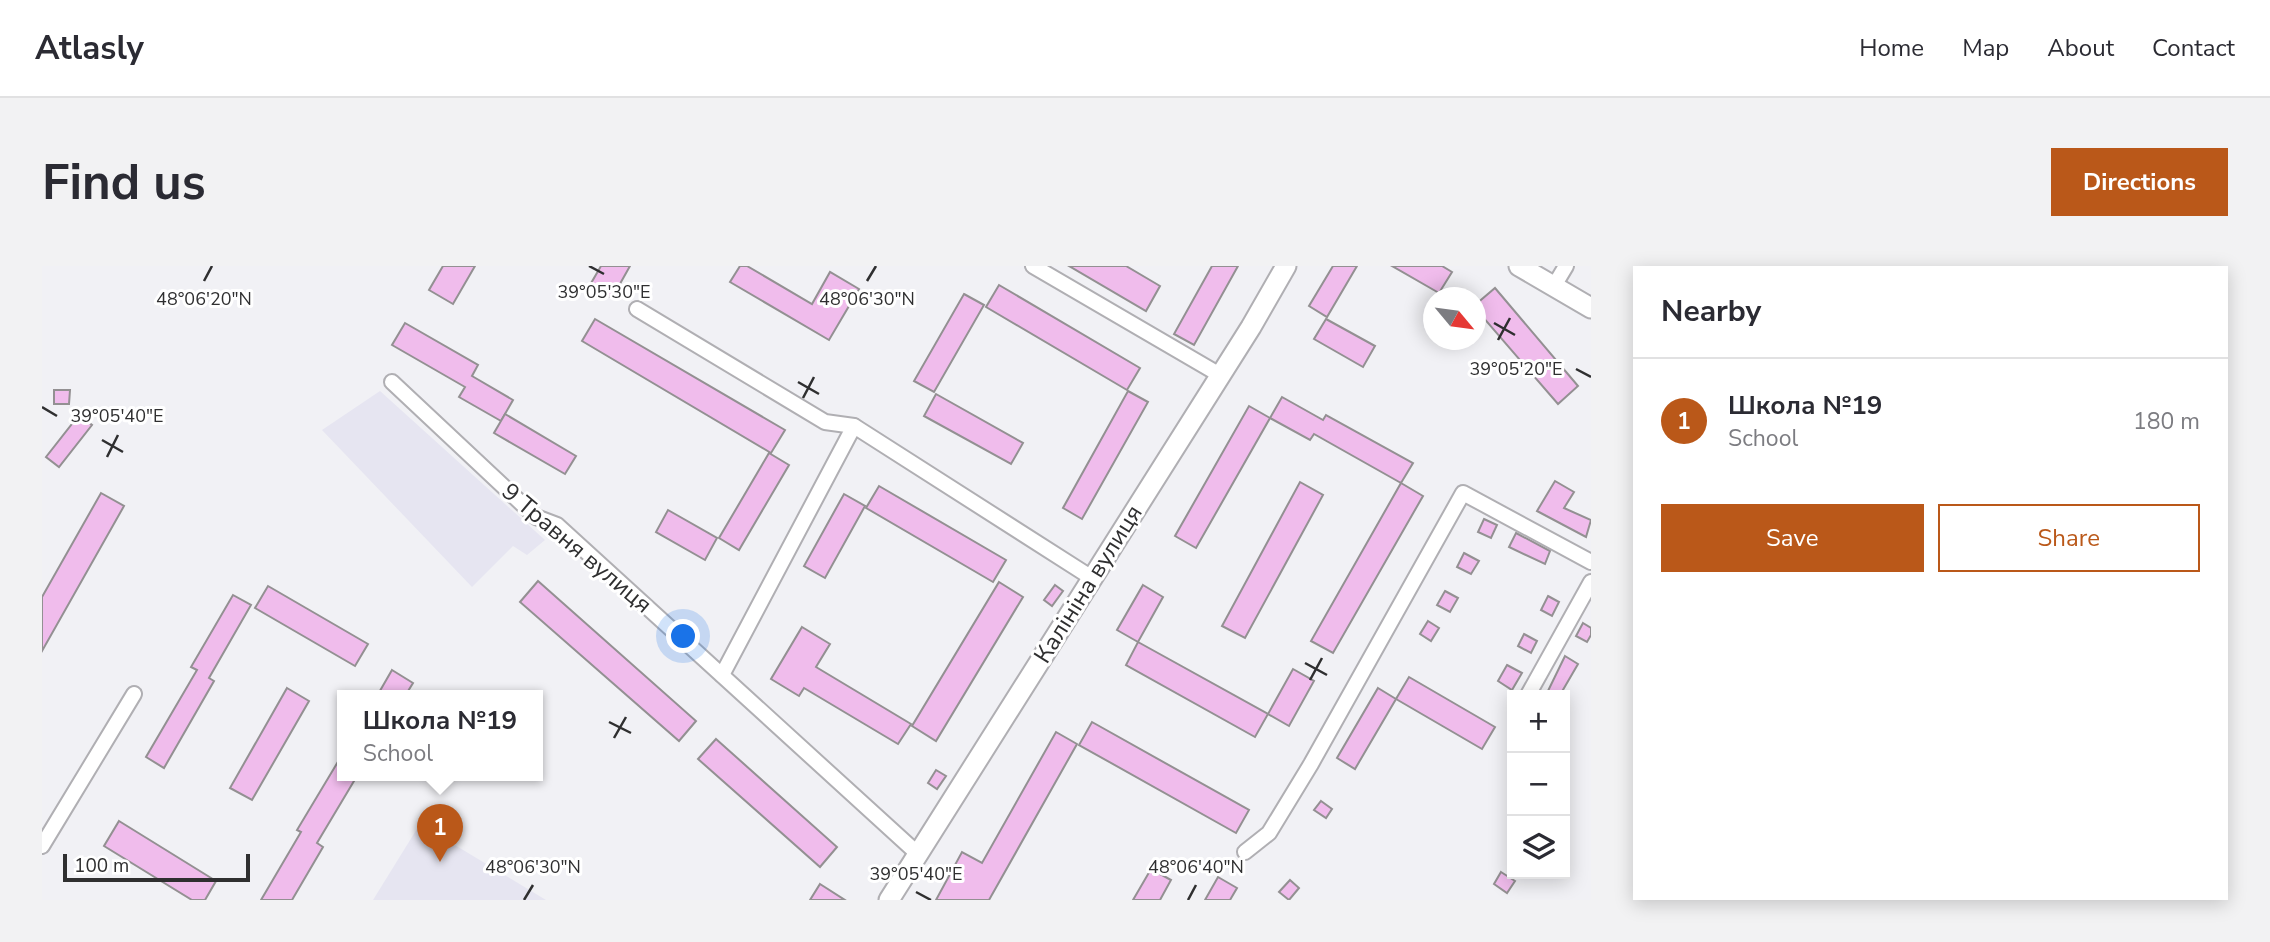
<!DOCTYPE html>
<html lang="en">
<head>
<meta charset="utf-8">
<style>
	:root { --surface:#fff; --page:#f2f2f3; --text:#2b2b33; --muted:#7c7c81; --line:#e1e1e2; --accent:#ba5819 }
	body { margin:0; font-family:"Nunito Sans",sans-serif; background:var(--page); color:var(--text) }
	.controls { position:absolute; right:21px; bottom:21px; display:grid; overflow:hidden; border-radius:0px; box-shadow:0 4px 18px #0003 }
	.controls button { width:63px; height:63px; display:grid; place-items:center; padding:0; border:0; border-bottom:2px solid var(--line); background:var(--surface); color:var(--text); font:35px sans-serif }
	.compass { position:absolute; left:1381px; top:21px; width:63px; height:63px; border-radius:50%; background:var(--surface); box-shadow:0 4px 18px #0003; rotate:119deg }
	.scale { position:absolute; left:21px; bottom:18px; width:187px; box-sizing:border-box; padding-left:7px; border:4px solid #2f2f30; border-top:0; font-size:19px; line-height:24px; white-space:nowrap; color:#2f2f30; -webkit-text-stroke:5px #fff; paint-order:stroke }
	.you { position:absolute; left:642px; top:371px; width:24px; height:24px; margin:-18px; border:5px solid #fff; border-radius:50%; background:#1a73e8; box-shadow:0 0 0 10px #1a73e833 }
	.badge { display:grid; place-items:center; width:46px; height:46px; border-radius:50%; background:var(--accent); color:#fff; font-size:23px; font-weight:700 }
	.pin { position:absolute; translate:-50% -58px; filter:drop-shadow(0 2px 4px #0008) }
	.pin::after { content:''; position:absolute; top:37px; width:24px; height:21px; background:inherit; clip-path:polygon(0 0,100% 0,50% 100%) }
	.popup { position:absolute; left:295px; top:424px; width:206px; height:91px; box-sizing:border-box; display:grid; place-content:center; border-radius:0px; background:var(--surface); filter:drop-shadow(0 2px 5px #0005); font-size:23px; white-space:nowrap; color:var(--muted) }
	.popup b { font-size:26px; color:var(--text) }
	.popup::after { content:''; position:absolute; left:50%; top:100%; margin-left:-14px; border:14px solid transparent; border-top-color:var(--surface) }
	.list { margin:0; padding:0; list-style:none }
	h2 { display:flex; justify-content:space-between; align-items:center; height:91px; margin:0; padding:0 28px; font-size:30px }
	h2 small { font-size:23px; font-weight:400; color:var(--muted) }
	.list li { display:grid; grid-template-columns:46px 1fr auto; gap:21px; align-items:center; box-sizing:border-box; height:126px; padding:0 28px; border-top:2px solid var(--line) }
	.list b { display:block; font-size:26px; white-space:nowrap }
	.list p { margin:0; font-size:23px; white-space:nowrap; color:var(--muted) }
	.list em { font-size:23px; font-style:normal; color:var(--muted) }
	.actions { display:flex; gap:14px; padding:21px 28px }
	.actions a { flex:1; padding:16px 0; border:2px solid var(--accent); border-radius:0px; text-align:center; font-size:24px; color:var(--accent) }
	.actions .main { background:var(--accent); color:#fff }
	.icon { flex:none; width:38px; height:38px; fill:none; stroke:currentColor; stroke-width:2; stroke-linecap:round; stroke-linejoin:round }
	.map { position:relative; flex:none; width:1549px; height:634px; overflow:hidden; border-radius:0px }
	header { display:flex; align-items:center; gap:42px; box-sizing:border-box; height:98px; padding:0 35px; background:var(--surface); border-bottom:2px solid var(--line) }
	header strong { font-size:33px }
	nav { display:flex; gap:38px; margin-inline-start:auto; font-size:24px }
	.intro { display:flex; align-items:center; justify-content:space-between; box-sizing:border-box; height:168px; padding:0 42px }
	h1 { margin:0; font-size:49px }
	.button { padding:18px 32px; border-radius:0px; background:var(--accent); color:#fff; font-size:24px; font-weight:700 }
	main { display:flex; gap:42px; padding:0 42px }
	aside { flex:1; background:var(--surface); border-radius:0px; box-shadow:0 4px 18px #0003 }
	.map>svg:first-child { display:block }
</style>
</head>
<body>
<header>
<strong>Atlasly</strong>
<nav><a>Home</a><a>Map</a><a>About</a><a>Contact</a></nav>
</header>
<div class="intro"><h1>Find us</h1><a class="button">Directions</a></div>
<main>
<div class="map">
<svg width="1549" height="634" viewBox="0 0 1549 634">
	<rect width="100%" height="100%" fill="#f1f1f5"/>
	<!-- built -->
	<g fill="#e6e5f1">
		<polygon points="338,125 503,274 485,289 471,280 430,321 280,164"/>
		<polygon points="378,558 504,634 331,634"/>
	</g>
	<!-- building -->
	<g fill="#f0bcec" stroke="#939092" stroke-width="2">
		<polygon points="401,0 433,0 411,38 387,24"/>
		<polygon points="559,0 588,0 570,32 548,19"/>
		<polygon points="698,0 705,0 770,38 788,6 817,23 787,74 688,16"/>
		<polygon points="1027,0 1084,0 1118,20 1104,45"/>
		<polygon points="1170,0 1196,0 1152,79 1132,68"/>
		<polygon points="1291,0 1315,0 1285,51 1267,40"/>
		<polygon points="1350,0 1400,0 1410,6 1397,27"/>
		<polygon points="957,19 1098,102 1085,124 944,41"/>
		<polygon points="1453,22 1536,120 1516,138 1433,42 1433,39"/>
		<polygon points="922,28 942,39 892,126 872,115"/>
		<polygon points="553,53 743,164 729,187 540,75"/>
		<polygon points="1284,53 1333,80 1321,101 1272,73"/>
		<polygon points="363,57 436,99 430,110 471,134 459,155 417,131 423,121 350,79"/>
		<polygon points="12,124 28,124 27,138 12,138"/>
		<polygon points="1086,125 1106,136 1040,253 1021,242"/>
		<polygon points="894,128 981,177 969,198 882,150"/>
		<polygon points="1240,131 1281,154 1284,149 1371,197 1359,217 1272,168 1268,174 1228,152"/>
		<polygon points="1207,140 1228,152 1154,282 1133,270"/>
		<polygon points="463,148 534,190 523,208 452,167"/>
		<polygon points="37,149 50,159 17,201 4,191"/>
		<polygon points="727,187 747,199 697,284 677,272"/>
		<polygon points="1513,215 1532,226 1522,242 1549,254 1544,271 1495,245"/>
		<polygon points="1258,216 1281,229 1203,372 1180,360"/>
		<polygon points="1359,217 1381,230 1291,387 1269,375"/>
		<polygon points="837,220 964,294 951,316 824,242"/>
		<polygon points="59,227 82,240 0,385 0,331"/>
		<polygon points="802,228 823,240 783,312 762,300"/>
		<polygon points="626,244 675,272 663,294 614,266"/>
		<polygon points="1442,253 1455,259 1449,272 1436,266"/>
		<polygon points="1474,267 1508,285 1503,298 1467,281"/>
		<polygon points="1422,287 1437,295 1429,308 1415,301"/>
		<polygon points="496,315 654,455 637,475 478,336"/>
		<polygon points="957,316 981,331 894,475 870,460"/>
		<polygon points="1013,319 1021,325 1010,340 1002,334"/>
		<polygon points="1101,319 1121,331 1096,376 1075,364"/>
		<polygon points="226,320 326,378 313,400 213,342"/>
		<polygon points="1403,325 1416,332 1408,346 1395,339"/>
		<polygon points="191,329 209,339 167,412 172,415 122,502 104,491 155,404 149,401"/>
		<polygon points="1506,330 1517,336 1510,350 1499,344"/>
		<polygon points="1386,355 1397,362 1389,375 1378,368"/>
		<polygon points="1541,357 1549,362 1549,369 1545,376 1534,370"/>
		<polygon points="760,361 788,378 774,401 869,458 856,478 762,422 757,430 729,413"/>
		<polygon points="1482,368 1495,375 1489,387 1476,380"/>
		<polygon points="1096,376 1226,448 1213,471 1084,399"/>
		<polygon points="1523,390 1536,398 1518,429 1504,429"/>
		<polygon points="1465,399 1480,407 1470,424 1456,415"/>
		<polygon points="1251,403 1272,415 1247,460 1226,448"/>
		<polygon points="350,404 371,417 363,430 335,430"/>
		<polygon points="1367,411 1453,461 1440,483 1354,433"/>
		<polygon points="245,422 267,435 210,534 188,522"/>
		<polygon points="1336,422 1354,433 1313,503 1295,492"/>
		<polygon points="1050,456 1207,544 1194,567 1037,479"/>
		<polygon points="1014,466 1035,478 947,634 894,634 920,586 940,597"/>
		<polygon points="674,473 795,581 778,601 656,493"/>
		<polygon points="300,489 300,510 315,510 275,577 281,581 250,634 219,634 259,566 255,564"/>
		<polygon points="894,504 904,510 895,523 886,517"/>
		<polygon points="1279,535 1290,543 1284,552 1272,544"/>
		<polygon points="77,555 174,615 163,634 150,634 62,580"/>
		<polygon points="1109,603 1129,614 1118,634 1091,634"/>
		<polygon points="1459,606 1473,615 1465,627 1452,618"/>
		<polygon points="1176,611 1195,622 1188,634 1163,634"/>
		<polygon points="1248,614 1257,622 1247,634 1237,626"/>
		<polygon points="778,618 803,634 768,634"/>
	</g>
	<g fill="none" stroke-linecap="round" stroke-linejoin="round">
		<!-- street casing -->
		<g stroke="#b0afb3" stroke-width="18">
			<g id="street">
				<polyline points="991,0 1178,109"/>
				<polyline points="1512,20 1524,0"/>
				<polyline points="595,43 783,156 812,160"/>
				<polyline points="350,116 494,251 515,259 876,588"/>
				<polyline points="680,409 812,160 1050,312"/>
				<polyline points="1486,429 1549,316"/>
				<polyline points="0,580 92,428"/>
				<polyline points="1203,586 1227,567 1269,498 1421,227 1549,296"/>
			</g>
		</g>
		<!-- secondary casing -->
		<g stroke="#b0afb3" stroke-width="23">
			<g id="secondary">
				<polyline points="1477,0 1549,42"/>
				<polyline points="847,634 1209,61 1244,0"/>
			</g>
		</g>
		<!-- street -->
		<use href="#street" stroke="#fff" stroke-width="14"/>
		<!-- secondary -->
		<use href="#secondary" stroke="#fff" stroke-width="19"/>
	</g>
	<!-- ticks -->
	<path fill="none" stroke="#2f2f30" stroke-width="2.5" d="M547,0L562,8M162,15L170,0M825,15L834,0M1452,57L1473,69M1456,74L1468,52M1534,103L1549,111M756,116L777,128M761,132L772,111M0,141L15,150M60,174L81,186M65,191L76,169M1263,397L1285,409M1268,414L1280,392M567,456L589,467M572,472L584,451M874,626L889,634M482,634L491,619M1146,634L1154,619"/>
	<g text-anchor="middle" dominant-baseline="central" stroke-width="6" stroke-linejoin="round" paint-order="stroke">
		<!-- street labels -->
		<g font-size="24" fill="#2f2f30" stroke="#fff">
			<text transform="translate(535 282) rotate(40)">9 Травня вулиця</text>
			<text transform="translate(1046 318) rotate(-58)">Калініна вулиця</text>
		</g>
	</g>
	<g font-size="18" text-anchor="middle" fill="#2f2f30" stroke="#fff" stroke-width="6" stroke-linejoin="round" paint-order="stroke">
		<text x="562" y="32">39°05'30"E</text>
		<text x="162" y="39">48°06'20"N</text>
		<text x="825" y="39">48°06'30"N</text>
		<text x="1474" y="109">39°05'20"E</text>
		<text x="75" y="156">39°05'40"E</text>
		<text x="491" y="607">48°06'30"N</text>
		<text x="1154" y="607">48°06'40"N</text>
		<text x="874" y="614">39°05'40"E</text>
	</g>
</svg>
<div class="controls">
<button>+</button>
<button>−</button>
<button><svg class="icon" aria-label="layers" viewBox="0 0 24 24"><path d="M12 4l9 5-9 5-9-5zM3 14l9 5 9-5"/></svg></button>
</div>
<svg class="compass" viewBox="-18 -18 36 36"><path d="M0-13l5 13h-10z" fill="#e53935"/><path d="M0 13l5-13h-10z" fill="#7c7c81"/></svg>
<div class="scale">100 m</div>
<div class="you"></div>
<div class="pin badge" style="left:398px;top:596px">1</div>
<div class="popup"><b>Школа №19</b>School</div>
</div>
<aside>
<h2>Nearby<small></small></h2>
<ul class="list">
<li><span class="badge">1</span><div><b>Школа №19</b><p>School</p></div><em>180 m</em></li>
</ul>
<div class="actions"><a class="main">Save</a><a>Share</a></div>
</aside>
</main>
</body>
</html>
